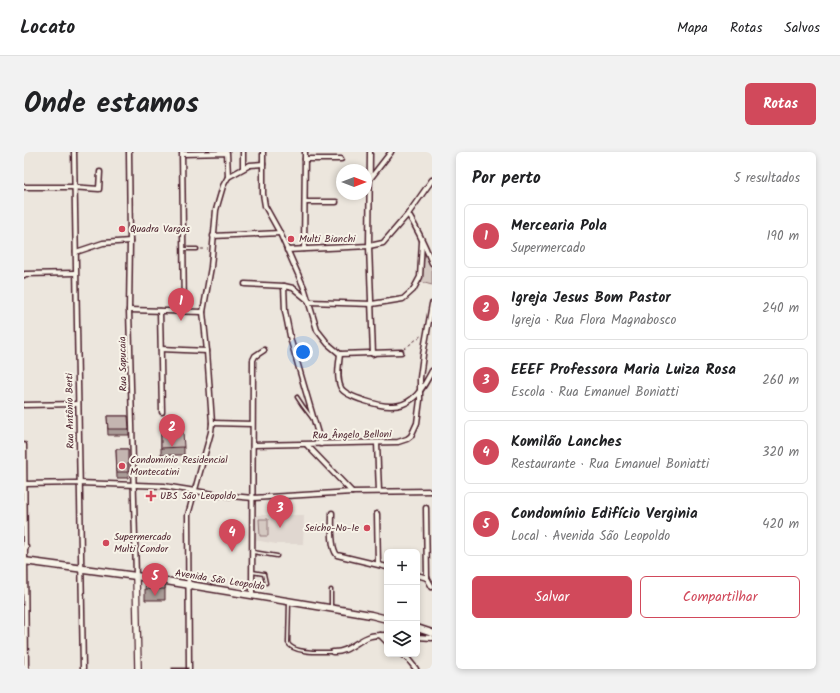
<!DOCTYPE html>
<html lang="pt">
<head>
<meta charset="utf-8">
<style>
	:root { --surface:#fff; --page:#f2f2f2; --text:#202124; --muted:#757577; --line:#e0e0e0; --accent:#d1495b }
	body { margin:0; font-family:Kalam,sans-serif; background:var(--page); color:var(--text) }
	.controls { position:absolute; right:12px; bottom:12px; display:grid; overflow:hidden; border-radius:6px; box-shadow:0 2px 6px #0003 }
	.controls button { width:36px; height:36px; display:grid; place-items:center; padding:0; border:0; border-bottom:1px solid var(--line); background:var(--surface); color:var(--text); font:20px sans-serif }
	.compass { position:absolute; left:312px; top:12px; width:36px; height:36px; border-radius:50%; background:var(--surface); box-shadow:0 2px 6px #0003; rotate:90deg }
	.you { position:absolute; left:279px; top:200px; width:14px; height:14px; margin:-10px; border:3px solid #fff; border-radius:50%; background:#1a73e8; box-shadow:0 0 0 6px #1a73e833 }
	.badge { display:grid; place-items:center; width:26px; height:26px; border-radius:50%; background:var(--accent); color:#fff; font-size:13px; font-weight:700 }
	.pin { position:absolute; translate:-50% -33px; filter:drop-shadow(0 1px 2px #0008) }
	.pin::after { content:''; position:absolute; top:21px; width:14px; height:12px; background:inherit; clip-path:polygon(0 0,100% 0,50% 100%) }
	.list { margin:0; padding:0; list-style:none }
	h2 { display:flex; justify-content:space-between; align-items:center; height:52px; margin:0; padding:0 16px; font-size:17px }
	h2 small { font-size:13px; font-weight:400; color:var(--muted) }
	.list li { display:grid; grid-template-columns:26px 1fr auto; gap:12px; align-items:center; box-sizing:border-box; height:64px; margin:0 8px 8px; padding:0 8px; border:1px solid var(--line); border-radius:6px }
	.list b { display:block; font-size:15px; white-space:nowrap }
	.list p { margin:0; font-size:13px; white-space:nowrap; color:var(--muted) }
	.list em { font-size:13px; font-style:normal; color:var(--muted) }
	.actions { display:flex; gap:8px; padding:12px 16px }
	.actions a { flex:1; padding:9px 0; border:1px solid var(--accent); border-radius:6px; text-align:center; font-size:14px; color:var(--accent) }
	.actions .main { background:var(--accent); color:#fff }
	.icon { flex:none; width:22px; height:22px; fill:none; stroke:currentColor; stroke-width:2; stroke-linecap:round; stroke-linejoin:round }
	.map { position:relative; flex:none; width:408px; height:517px; overflow:hidden; border-radius:6px }
	header { display:flex; align-items:center; gap:24px; box-sizing:border-box; height:56px; padding:0 20px; background:var(--surface); border-bottom:1px solid var(--line) }
	header strong { font-size:19px }
	nav { display:flex; gap:22px; margin-inline-start:auto; font-size:14px }
	.intro { display:flex; align-items:center; justify-content:space-between; box-sizing:border-box; height:96px; padding:0 24px }
	h1 { margin:0; font-size:28px }
	.button { padding:10px 18px; border-radius:6px; background:var(--accent); color:#fff; font-size:14px; font-weight:700 }
	main { display:flex; gap:24px; padding:0 24px }
	aside { flex:1; background:var(--surface); border-radius:6px; box-shadow:0 2px 6px #0003 }
	.map>svg:first-child { display:block }
</style>
</head>
<body>
<header>
<strong>Locato</strong>
<nav><a>Mapa</a><a>Rotas</a><a>Salvos</a></nav>
</header>
<div class="intro"><h1>Onde estamos</h1><a class="button">Rotas</a></div>
<main>
<div class="map">
<svg width="408" height="517" viewBox="0 0 408 517">
	<rect width="100%" height="100%" fill="#ece6dd"/>
	<filter id="ink" filterUnits="userSpaceOnUse"><feTurbulence type="fractalNoise" baseFrequency=".025" numOctaves="2"/><feDisplacementMap in="SourceGraphic" scale="8" xChannelSelector="R" yChannelSelector="G"/><feConvolveMatrix kernelMatrix="1 2 1 2 8 2 1 2 1" color-interpolation-filters="sRGB"/></filter>
	<g filter="url(#ink)">
		<!-- built -->
		<polygon fill="#e0d7d0" points="232,363 280,363 279,392 252,392 231,388"/>
		<!-- green -->
		<g fill="#d5c9c2" stroke="#907476">
			<polygon points="399,96 401,96 408,114 408,133 397,130"/>
			<polygon points="235,367 244,367 244,384 236,384"/>
		</g>
		<g fill="none" stroke-linecap="round" stroke-linejoin="round">
			<!-- lane casing -->
			<g stroke="#4a1f2b" stroke-width="5">
				<g id="lane">
					<polyline points="160,97 173,97"/>
					<polyline points="273,245 279,254 288,266"/>
					<polyline points="229,400 253,404"/>
					<polyline points="228,420 240,422 242,431"/>
					<polyline points="307,438 307,455"/>
					<path d="M265,450L264,491C269,502 298,500 309,500"/>
				</g>
			</g>
			<!-- street casing -->
			<g stroke="#4a1f2b" stroke-width="7">
				<g id="street">
					<polyline points="50,0 59,517"/>
					<polyline points="105,0 106,89 105,158 112,424"/>
					<polyline points="158,0 160,159"/>
					<polyline points="219,0 219,16"/>
					<polyline points="239,0 239,42 241,54 256,81 281,138 293,178 304,192 316,202 377,200"/>
					<polyline points="346,0 345,94 349,202"/>
					<polyline points="159,2 203,1 204,25"/>
					<polyline points="281,7 317,7"/>
					<polyline points="346,27 367,0"/>
					<polyline points="0,35 47,35 75,37 76,20"/>
					<polyline points="281,50 312,50"/>
					<path d="M384,62C393,76 402,96 408,111"/>
					<polyline points="189,84 256,81"/>
					<polyline points="280,97 281,0"/>
					<polyline points="263,98 345,94 359,91 384,62 408,28"/>
					<polyline points="52,100 79,91 106,89"/>
					<polyline points="0,123 1,122 51,121"/>
					<polyline points="221,132 260,134 269,136 285,149"/>
					<polyline points="260,134 261,159 267,189 297,292"/>
					<polyline points="285,150 348,152 379,147 389,138 396,125 398,90"/>
					<polyline points="105,158 179,160"/>
					<polyline points="136,159 138,260"/>
					<polyline points="137,197 183,199"/>
					<path d="M316,202C315,212 312,226 317,236C322,245 358,255 368,254C375,254 383,251 388,247C397,241 403,228 408,219"/>
					<polyline points="0,253 54,252"/>
					<polyline points="188,271 228,272"/>
					<polyline points="353,291 355,339"/>
					<polyline points="0,293 2,517"/>
					<polyline points="229,293 374,290 383,287 387,284 393,271 396,248 396,226 399,203 408,152"/>
					<polyline points="283,293 328,340"/>
					<polyline points="0,332 55,331 140,334 196,343 229,346 328,340 408,339"/>
					<polyline points="402,356 403,426"/>
					<path d="M308,361C308,372 306,395 313,403L363,415"/>
					<polyline points="353,362 354,412"/>
					<polyline points="393,423 403,426"/>
					<polyline points="403,426 408,435"/>
					<polyline points="228,443 229,208 231,204 240,198"/>
					<polyline points="356,483 363,490"/>
					<polyline points="393,485 408,486"/>
					<path d="M309,500C324,501 333,488 347,484C352,483 358,483 363,483"/>
					<polyline points="377,502 384,507 392,517"/>
					<polyline points="165,517 164,363 187,280 188,271 183,199 179,160 187,115 192,58 199,34 204,25 226,13 239,12"/>
				</g>
			</g>
			<!-- secondary casing -->
			<g stroke="#4a1f2b" stroke-width="8">
				<polyline id="secondary" points="112,424 114,517"/>
			</g>
			<!-- primary casing -->
			<g stroke="#4a1f2b" stroke-width="9">
				<g id="primary">
					<polyline points="0,397 1,395"/>
					<polyline points="0,409 112,424 347,463 363,467"/>
					<polyline points="393,476 408,481"/>
				</g>
			</g>
			<!-- path -->
			<g stroke="#4a1f2b" stroke-width="1" stroke-dasharray="3 3" stroke-linecap="butt">
				<polyline points="177,97 184,97"/>
				<polyline points="380,197 398,183"/>
			</g>
			<!-- lane -->
			<use href="#lane" stroke="#f7f3e8" stroke-width="2"/>
			<!-- street -->
			<use href="#street" stroke="#f7f3e8" stroke-width="4"/>
			<!-- secondary -->
			<use href="#secondary" stroke="#f7f3e8" stroke-width="5.5"/>
			<!-- primary -->
			<use href="#primary" stroke="#f7f3e8" stroke-width="6"/>
		</g>
		<!-- wall -->
		<g fill="#a99c97" stroke="#4a1f2b">
			<polygon points="83,264 104,264 105,283 84,283"/>
			<polygon points="137,280 160,295 160,303 137,303"/>
			<polygon points="92,297 104,297 104,326 93,326"/>
			<polygon points="141,428 141,448 121,448 121,437"/>
		</g>
		<!-- building -->
		<g fill="#c4b5b0" stroke="#4a1f2b">
			<polygon points="83,264 104,264 105,277 84,277"/>
			<polygon points="137,280 159,280 160,295 137,296"/>
			<polygon points="92,297 104,297 104,320 93,320"/>
			<polygon points="122,428 141,428 141,437 121,437"/>
			<rect x="148" y="516" width="16" height="1"/>
		</g>
	</g>
	<!-- markers -->
	<g fill="#d1495b" stroke="#f7f3e8" stroke-width="1.5">
		<circle cx="98" cy="77" r="4"/>
		<circle cx="267" cy="87" r="4"/>
		<circle cx="98" cy="314" r="4"/>
		<path d="M125 338h4v4h4v4h-4v4h-4v-4h-4v-4h4z"/>
		<circle cx="343" cy="376" r="4"/>
		<circle cx="82" cy="391" r="4"/>
	</g>
	<g text-anchor="middle" dominant-baseline="central" stroke-width="4" stroke-linejoin="round" paint-order="stroke">
		<!-- poi labels -->
		<g font-size="10" fill="#4a1f2b" stroke="#f7f3e8" text-anchor="start">
			<text x="106" y="77">Quadra Vargas</text>
			<text x="275" y="87">Multi Bianchi</text>
			<text x="106" y="308">Condomínio Residencial<tspan x="106" dy="12">Montecatini</tspan></text>
			<text x="136" y="344">UBS São Leopoldo</text>
			<text x="335" y="376" text-anchor="end">Seicho-No-Ie</text>
			<text x="90" y="385">Supermercado<tspan x="90" dy="12">Multi Condor</tspan></text>
		</g>
		<!-- street labels -->
		<g font-size="10" fill="#4a1f2b" stroke="#f7f3e8">
			<text transform="translate(99 212) rotate(-91)">Rua Sapucaia</text>
			<text transform="translate(46 259) rotate(-91)">Rua Antônio Berti</text>
			<text transform="translate(328 283) rotate(-1)">Rua Ângelo Belloni</text>
			<text transform="translate(196 428) rotate(9)">Avenida São Leopoldo</text>
		</g>
	</g>
</svg>
<div class="controls">
<button>+</button>
<button>−</button>
<button><svg class="icon" aria-label="layers" viewBox="0 0 24 24"><path d="M12 4l9 5-9 5-9-5zM3 14l9 5 9-5"/></svg></button>
</div>
<svg class="compass" viewBox="-18 -18 36 36"><path d="M0-13l5 13h-10z" fill="#e53935"/><path d="M0 13l5-13h-10z" fill="#757577"/></svg>
<div class="you"></div>
<div class="pin badge" style="left:157px;top:169px">1</div>
<div class="pin badge" style="left:148px;top:295px">2</div>
<div class="pin badge" style="left:256px;top:376px">3</div>
<div class="pin badge" style="left:208px;top:400px">4</div>
<div class="pin badge" style="left:131px;top:444px">5</div>
</div>
<aside>
<h2>Por perto<small>5 resultados</small></h2>
<ul class="list">
<li><span class="badge">1</span><div><b>Mercearia Pola</b><p>Supermercado</p></div><em>190 m</em></li>
<li><span class="badge">2</span><div><b>Igreja Jesus Bom Pastor</b><p>Igreja · Rua Flora Magnabosco</p></div><em>240 m</em></li>
<li><span class="badge">3</span><div><b>EEEF Professora Maria Luiza Rosa</b><p>Escola · Rua Emanuel Boniatti</p></div><em>260 m</em></li>
<li><span class="badge">4</span><div><b>Komilão Lanches</b><p>Restaurante · Rua Emanuel Boniatti</p></div><em>320 m</em></li>
<li><span class="badge">5</span><div><b>Condomínio Edifício Verginia</b><p>Local · Avenida São Leopoldo</p></div><em>420 m</em></li>
</ul>
<div class="actions"><a class="main">Salvar</a><a>Compartilhar</a></div>
</aside>
</main>
</body>
</html>
